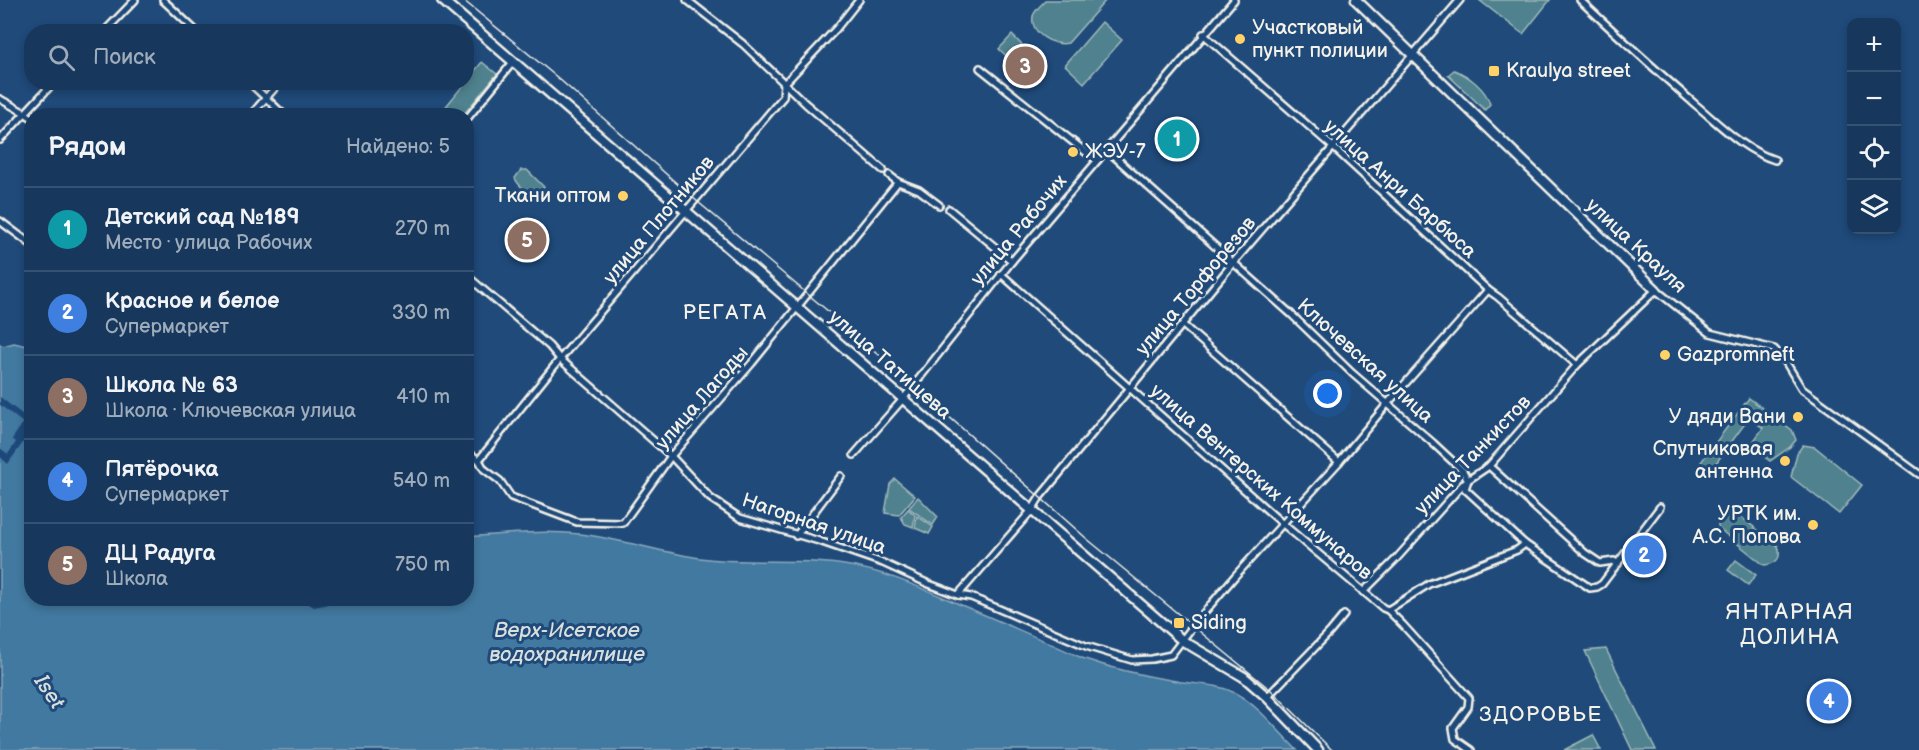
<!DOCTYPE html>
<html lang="ru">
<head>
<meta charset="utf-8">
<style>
	:root { --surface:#17385c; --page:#203f62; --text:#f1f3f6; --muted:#9eacbb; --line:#365272; --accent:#8bbbb9 }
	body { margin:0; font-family:"Balsamiq Sans",sans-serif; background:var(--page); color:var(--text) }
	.controls { position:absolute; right:18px; top:18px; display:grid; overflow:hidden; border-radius:12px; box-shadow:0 3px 9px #0003 }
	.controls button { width:54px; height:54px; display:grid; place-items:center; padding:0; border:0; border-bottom:2px solid var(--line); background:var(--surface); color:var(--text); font:30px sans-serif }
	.you { position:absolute; left:1328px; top:394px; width:21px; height:21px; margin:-15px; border:4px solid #fff; border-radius:50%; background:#1a73e8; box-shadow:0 0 0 9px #1a73e833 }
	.badge { display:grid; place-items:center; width:39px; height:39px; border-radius:50%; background:var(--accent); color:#fff; font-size:20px; font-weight:700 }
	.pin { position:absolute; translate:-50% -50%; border:3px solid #fff; box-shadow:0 2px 6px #0006 }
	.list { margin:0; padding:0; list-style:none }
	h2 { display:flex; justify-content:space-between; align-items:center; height:78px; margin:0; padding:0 24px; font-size:26px }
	h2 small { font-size:20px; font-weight:400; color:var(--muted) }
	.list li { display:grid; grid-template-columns:39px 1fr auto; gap:18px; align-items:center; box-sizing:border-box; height:84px; padding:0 24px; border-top:2px solid var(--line) }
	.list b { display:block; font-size:22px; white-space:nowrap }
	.list p { margin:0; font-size:20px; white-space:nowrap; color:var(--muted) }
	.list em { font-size:20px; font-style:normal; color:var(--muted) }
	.icon { flex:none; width:33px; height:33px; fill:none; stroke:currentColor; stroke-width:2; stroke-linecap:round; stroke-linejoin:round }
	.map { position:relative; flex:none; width:1919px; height:750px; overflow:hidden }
	.search { position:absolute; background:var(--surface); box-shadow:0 3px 9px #0003; left:24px; top:24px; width:450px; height:66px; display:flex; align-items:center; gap:15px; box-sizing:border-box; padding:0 21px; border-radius:24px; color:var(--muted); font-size:22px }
	.panel { position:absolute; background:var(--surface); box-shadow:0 3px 9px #0003; left:24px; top:108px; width:450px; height:498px; border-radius:24px }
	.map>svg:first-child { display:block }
</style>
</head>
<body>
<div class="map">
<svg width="1919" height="750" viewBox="0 0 1919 750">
	<rect width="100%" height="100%" fill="#1f4a7a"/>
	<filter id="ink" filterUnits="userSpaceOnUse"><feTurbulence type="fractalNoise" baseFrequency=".0167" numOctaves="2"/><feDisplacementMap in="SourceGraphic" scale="12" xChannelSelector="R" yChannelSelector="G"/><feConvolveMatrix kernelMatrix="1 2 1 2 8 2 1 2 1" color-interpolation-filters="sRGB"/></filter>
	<g filter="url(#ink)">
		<!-- green -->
		<g fill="#50828e" stroke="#a2babb" stroke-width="1.5">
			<path d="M1046,0H1106L1068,43C1053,47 1030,33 1033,16C1035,10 1041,5 1046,0Z"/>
			<polygon points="1479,0 1550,0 1523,34"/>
			<polygon points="1102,22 1122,40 1084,83 1065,65"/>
			<polygon points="1012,35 1035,58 1022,71 999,49"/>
			<polygon points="482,62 497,74 463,115 439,115"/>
			<path d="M1454,70C1468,75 1486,89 1490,104L1485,110L1448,75Z"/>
			<path d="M521,170H527L544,187L537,197C529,194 518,186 515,178Z"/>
			<polygon points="1749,398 1792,430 1796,440 1790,447 1770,461 1750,446 1763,428 1749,418 1711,470 1701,462"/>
			<polygon points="1803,445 1815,447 1862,485 1839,514 1791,477 1797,453"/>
			<polygon points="895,479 915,496 899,515 885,513 890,484"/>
			<polygon points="918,497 938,517 933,525 909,508"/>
			<polygon points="908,509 915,515 913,527 905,524 901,517"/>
			<path d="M1726,509L1732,510L1778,546C1782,558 1777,564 1764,565L1718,528V517Z"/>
			<polygon points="917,516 933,527 929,534 915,528"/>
			<polygon points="1736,560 1756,575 1748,585 1728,570"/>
			<polygon points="1606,649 1656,750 1632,750 1585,651"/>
			<polygon points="1593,735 1601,750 1564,750"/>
		</g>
		<!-- water -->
		<path fill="#4379a0" stroke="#8aa9bd" stroke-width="1.5" d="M14,343L31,347L32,598H466L467,537C504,534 542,530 580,534C621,539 660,552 700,558C750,565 800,557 850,566C886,572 919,587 952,601C996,620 1039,638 1082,658C1113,669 1144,676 1176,681C1197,685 1216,683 1235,693C1259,706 1278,731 1297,750H0V344L3,346Z"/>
		<!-- pier -->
		<g fill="#1f4a7a">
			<polygon points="0,397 31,421 31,431 8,464 0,457 0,448 8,454 16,442 12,439 23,423 0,405"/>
			<polygon points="309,598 336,598 336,599 325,605 314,607 307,603"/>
		</g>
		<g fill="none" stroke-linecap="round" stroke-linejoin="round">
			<!-- street casing -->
			<g stroke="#f4f1e8" stroke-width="10">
				<g id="street">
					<polyline points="163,0 197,32"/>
					<polyline points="687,0 743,44 806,104 883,170"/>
					<path d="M1580,0C1618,36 1657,71 1696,105C1720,125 1744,150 1775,160"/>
					<polyline points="104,32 135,0"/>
					<polyline points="328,32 330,29"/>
					<polyline points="1203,34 1334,148 1488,290 1498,297 1577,365"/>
					<polyline points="980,68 1092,157 1098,160"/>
					<polyline points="249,82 285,116"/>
					<polyline points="0,99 25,113 32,118"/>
					<polyline points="250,116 280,82"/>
					<polyline points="466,120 513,62"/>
					<polyline points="0,140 54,82"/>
					<polyline points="1107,150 1291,314 1352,373 1433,443 1463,471 1468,480 1465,489 1525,544 1590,588 1597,587 1602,584 1660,507"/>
					<polyline points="889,175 898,182 919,190 939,205"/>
					<polyline points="949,209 1012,261"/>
					<polyline points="0,221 32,245"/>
					<polyline points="1001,274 1283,524 1383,608 1388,610 1403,625 1469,698 1468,707 1453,728 1455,739 1471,750"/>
					<polyline points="466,275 549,346 560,359 671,456 710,498 740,518 819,541 883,563 929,584 958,595 971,597 1086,646 1132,660 1152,659 1171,655 1196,622 1235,576 1339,462 1388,403 1488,290"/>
					<polyline points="1183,325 1339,462"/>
					<polyline points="466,451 479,460 484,469 500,481 511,497 577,522 623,523 671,456 752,363 898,182"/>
					<polyline points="854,455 903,399 1012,261 1234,0"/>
					<polyline points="479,460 560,359 783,97 784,84 836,29 859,0"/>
					<polyline points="1489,466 1585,553 1600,563 1614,561 1618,564"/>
					<polyline points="796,536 841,476"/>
					<polyline points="1363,592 1396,559 1465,482 1489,466 1577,365 1656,290 1710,333 1774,349 1785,361 1802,389 1919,474"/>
					<polyline points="958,595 1032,510 1040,497 1233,263 1460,0"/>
					<polyline points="1388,610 1429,584 1517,550 1525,544"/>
					<polyline points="1267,697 1330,632 1344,615"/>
				</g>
			</g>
			<!-- secondary casing -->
			<g stroke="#f4f1e8" stroke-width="13">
				<g id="secondary">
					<polyline points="442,0 1183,641 1244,677 1267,697 1318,750"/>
					<polyline points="1356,0 1656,290"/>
				</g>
			</g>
			<!-- street -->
			<use href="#street" stroke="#1f4a7a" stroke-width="5"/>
			<!-- secondary -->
			<use href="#secondary" stroke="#1f4a7a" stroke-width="8"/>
			<!-- tram -->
			<polyline stroke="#f4f1e8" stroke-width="1.5" points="463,0 558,78 692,197 860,338 1086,538 1272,691 1332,750"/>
		</g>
	</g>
	<!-- markers -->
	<g fill="#ffd166" stroke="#1f4a7a" stroke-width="2">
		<circle cx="1240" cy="39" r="6"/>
		<rect x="1488" y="65" width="12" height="12" rx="3"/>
		<circle cx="1073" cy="152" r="6"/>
		<circle cx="623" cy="196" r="6"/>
		<circle cx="1665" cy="355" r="6"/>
		<circle cx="1798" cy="417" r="6"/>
		<circle cx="1785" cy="461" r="6"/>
		<circle cx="1813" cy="525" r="6"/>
		<rect x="1173" y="617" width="12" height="12" rx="3"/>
	</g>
	<g text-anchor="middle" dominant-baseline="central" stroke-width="6" stroke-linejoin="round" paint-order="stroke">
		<!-- poi labels -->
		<g font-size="20" fill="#f4f1e8" stroke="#1f4a7a" text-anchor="start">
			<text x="1252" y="28">Участковый<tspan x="1252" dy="23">пункт полиции</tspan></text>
			<text x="1506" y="71">Kraulya street</text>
			<text x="1085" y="152">ЖЭУ-7</text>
			<text x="611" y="196" text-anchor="end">Ткани оптом</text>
			<text x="1677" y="355">Gazpromneft</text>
			<text x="1786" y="417" text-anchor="end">У дяди Вани</text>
			<text x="1773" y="449" text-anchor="end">Спутниковая<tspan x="1773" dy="23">антенна</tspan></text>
			<text x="1801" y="514" text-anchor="end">УРТК им.<tspan x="1801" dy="23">А.С. Попова</tspan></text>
			<text x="1191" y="623">Siding</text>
		</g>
		<!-- street labels -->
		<g font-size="20" fill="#f4f1e8" stroke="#1f4a7a">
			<text transform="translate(1400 189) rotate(42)">улица Анри Барбюса</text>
			<text transform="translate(659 220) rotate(-50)">улица Плотников</text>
			<text transform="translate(1019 230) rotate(-50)">улица Рабочих</text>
			<text transform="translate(1636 246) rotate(43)">улица Крауля</text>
			<text transform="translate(1196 286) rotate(-50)">улица Торфорезов</text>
			<text transform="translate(1365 361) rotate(42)">Ключевская улица</text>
			<text transform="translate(890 365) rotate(41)">улица Татищева</text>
			<text transform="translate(702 398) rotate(-49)">улица Лагоды</text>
			<text transform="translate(1473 455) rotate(-46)">улица Танкистов</text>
			<text transform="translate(1261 482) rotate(41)">улица Венгерских Коммунаров</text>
			<text transform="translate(814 524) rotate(19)">Нагорная улица</text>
		</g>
		<!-- neighbourhood labels -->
		<g font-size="21" letter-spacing="1.5" fill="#f4f1e8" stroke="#1f4a7a">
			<text x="725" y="312">РЕГАТА</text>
			<text x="1541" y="714">ЗДОРОВЬЕ</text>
		</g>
		<!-- water labels -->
		<g font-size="21" font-style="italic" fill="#d9dfdd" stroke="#1f4a7a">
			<text x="567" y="630">Верх-Исетское<tspan x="567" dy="24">водохранилище</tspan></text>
			<text transform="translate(49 692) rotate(56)">Iset</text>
		</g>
		<!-- quarter labels -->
		<g font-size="22" letter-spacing="1.5" fill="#f4f1e8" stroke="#1f4a7a">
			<text x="1790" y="612">ЯНТАРНАЯ<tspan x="1790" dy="25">ДОЛИНА</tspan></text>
		</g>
	</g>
</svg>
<div class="controls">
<button>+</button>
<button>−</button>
<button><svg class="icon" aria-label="locate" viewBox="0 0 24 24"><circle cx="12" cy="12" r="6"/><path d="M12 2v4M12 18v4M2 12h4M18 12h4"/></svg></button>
<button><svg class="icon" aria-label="layers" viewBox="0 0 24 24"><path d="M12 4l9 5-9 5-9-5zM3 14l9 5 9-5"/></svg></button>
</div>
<div class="you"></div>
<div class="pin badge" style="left:1177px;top:139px;background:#0f9aa8">1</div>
<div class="pin badge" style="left:1644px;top:555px;background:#3f7fe0">2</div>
<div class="pin badge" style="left:1025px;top:66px;background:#8d6e63">3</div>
<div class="pin badge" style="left:1829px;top:701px;background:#3f7fe0">4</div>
<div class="pin badge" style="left:527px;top:240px;background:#8d6e63">5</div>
<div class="search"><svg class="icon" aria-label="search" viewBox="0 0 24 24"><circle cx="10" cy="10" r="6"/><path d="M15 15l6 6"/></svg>Поиск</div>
<section class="panel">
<h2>Рядом<small>Найдено: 5</small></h2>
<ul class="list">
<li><span class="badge" style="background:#0f9aa8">1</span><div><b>Детский сад №189</b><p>Место · улица Рабочих</p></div><em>270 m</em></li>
<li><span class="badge" style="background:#3f7fe0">2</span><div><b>Красное и белое</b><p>Супермаркет</p></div><em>330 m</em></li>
<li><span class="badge" style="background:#8d6e63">3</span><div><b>Школа № 63</b><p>Школа · Ключевская улица</p></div><em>410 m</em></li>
<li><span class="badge" style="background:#3f7fe0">4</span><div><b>Пятёрочка</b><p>Супермаркет</p></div><em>540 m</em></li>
<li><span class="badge" style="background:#8d6e63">5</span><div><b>ДЦ Радуга</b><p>Школа</p></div><em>750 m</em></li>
</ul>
</section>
</div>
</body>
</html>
